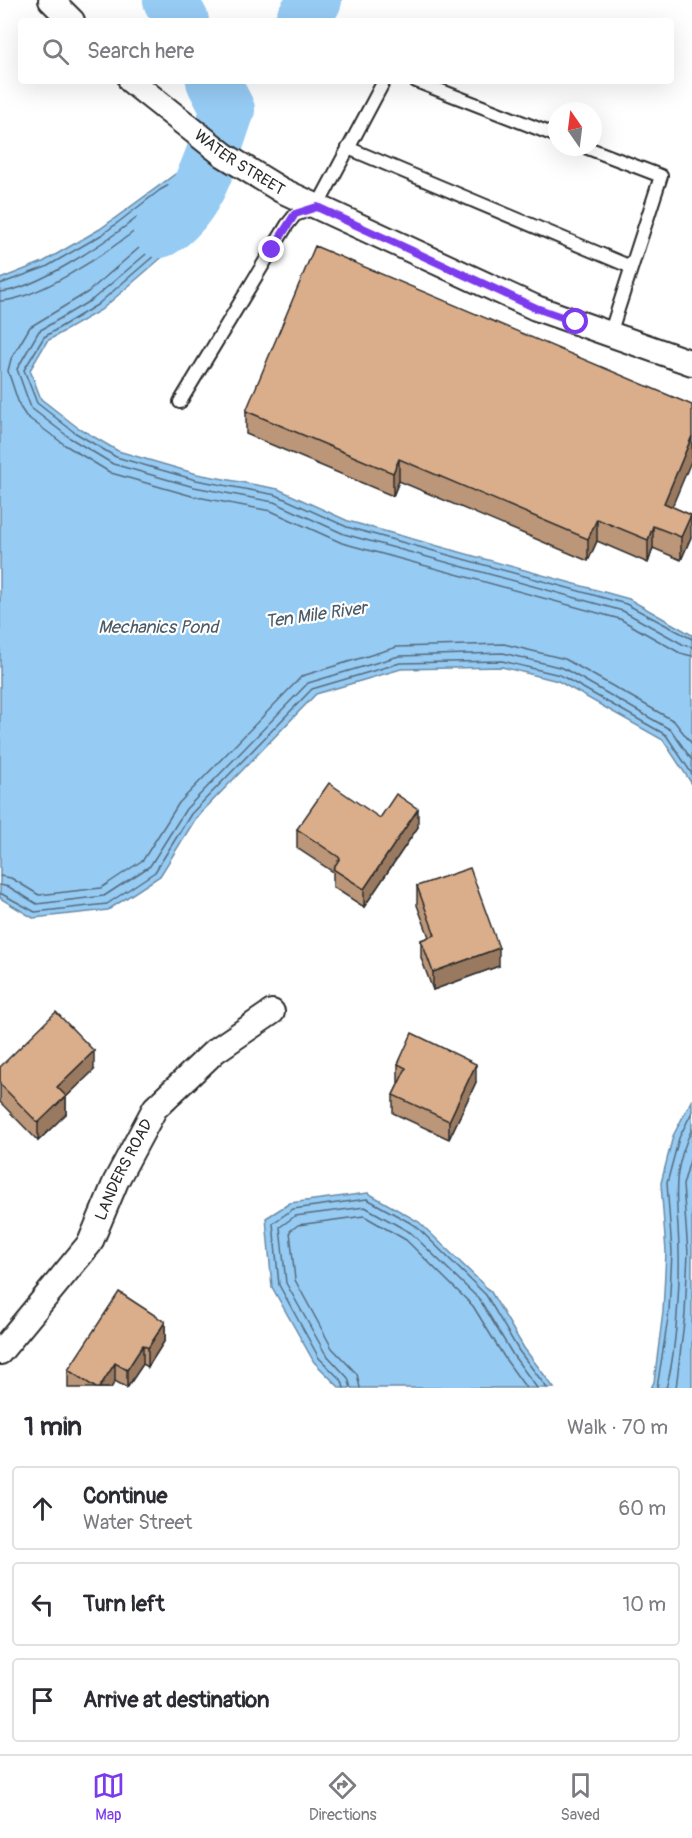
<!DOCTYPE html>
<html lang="en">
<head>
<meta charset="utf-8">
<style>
	:root { --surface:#fff; --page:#f2f2f3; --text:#2b2b33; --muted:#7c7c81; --line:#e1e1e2; --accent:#7c3aed }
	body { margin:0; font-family:Pangolin,sans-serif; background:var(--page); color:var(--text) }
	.compass { position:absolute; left:548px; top:102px; width:54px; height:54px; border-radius:50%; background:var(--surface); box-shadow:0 6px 24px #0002; rotate:346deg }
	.stop { position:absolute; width:18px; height:18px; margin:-14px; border:4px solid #7c3aed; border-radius:50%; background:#fff }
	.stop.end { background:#7c3aed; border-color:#fff; box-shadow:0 2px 6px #0008 }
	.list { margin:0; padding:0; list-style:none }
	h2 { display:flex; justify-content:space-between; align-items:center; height:78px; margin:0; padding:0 24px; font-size:26px }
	h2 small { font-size:20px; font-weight:400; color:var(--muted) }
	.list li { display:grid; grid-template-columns:39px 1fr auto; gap:18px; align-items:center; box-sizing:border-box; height:84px; margin:0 12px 12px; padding:0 12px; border:2px solid var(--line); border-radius:6px }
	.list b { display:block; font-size:22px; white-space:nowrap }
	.list p { margin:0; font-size:20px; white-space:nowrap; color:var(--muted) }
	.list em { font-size:20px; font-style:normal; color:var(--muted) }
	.icon { flex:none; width:33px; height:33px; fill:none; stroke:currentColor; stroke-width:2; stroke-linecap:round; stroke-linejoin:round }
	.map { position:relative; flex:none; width:692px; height:1388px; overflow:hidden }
	.search { position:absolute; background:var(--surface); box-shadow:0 6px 24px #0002; left:18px; right:18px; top:18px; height:66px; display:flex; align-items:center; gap:15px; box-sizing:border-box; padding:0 21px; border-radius:6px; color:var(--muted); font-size:22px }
	.sheet { height:366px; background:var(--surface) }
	nav { display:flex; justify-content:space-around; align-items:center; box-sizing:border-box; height:84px; border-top:2px solid var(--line); background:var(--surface); font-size:16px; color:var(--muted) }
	nav a { display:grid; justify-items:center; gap:3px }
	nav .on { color:var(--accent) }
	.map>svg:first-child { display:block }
</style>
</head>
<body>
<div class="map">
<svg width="692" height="1388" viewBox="0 0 692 1388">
	<rect width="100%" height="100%" fill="#fff"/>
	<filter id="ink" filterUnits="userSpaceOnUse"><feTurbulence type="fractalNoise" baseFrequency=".0167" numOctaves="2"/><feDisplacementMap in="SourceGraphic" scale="12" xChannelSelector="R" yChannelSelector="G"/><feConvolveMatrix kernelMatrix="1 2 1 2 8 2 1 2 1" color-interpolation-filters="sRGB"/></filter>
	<g filter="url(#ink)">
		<!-- water -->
		<g fill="#96cbf4" stroke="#6b8ba4" stroke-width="1.5">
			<polygon points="189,164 218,183 213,206 203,228 160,259 101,310 47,341 30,370 41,399 77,427 118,451 197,474 278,489 348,521 629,599 692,635 692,784 663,740 558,681 502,667 401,669 316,694 196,818 160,876 108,910 33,918 0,898 0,279 43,262 100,229"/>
			<polygon points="692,1099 692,1388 651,1388 654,1382 663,1312 666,1252 661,1183 673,1136"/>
			<polygon points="368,1193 419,1222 491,1292 524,1348 554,1388 340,1388 314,1362 272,1287 266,1218 290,1203"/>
		</g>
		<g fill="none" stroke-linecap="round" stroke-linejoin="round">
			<!-- shore -->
			<g stroke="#566b7b" stroke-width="1.5">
				<polyline points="0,284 46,267 103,234 160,190 191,173 211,187 207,204 198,224 156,254 97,305 44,337 24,370 37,403 74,432 116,457 196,480 276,495 347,527 626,604 692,639"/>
				<path d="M0,292C35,290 105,242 134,220C150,207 173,187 191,182L203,191L192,219L152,249L93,299L39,331L17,369L31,408L70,438L113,464L194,487L274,502L344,534L623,611L684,645L692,647"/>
				<path d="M0,301C36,300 103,255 132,233C149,219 168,200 190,195L192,199L185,213L146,242L88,292L30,327L11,359L8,371L20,407L26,416L65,445L111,473L192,496L271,511L342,543L620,619L680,653L692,656"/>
				<polyline points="0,876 11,878 39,895 101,888 143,860 179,803 302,676 397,647 504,644 565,659 674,721 692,744"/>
				<polyline points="0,885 9,887 37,904 104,896 150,866 186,809 308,683 399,656 503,653 563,668 671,730 692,760"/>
				<polyline points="0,893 35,912 107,904 155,872 191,814 312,689 400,663 502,661 560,675 666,735 692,774"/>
				<polyline points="344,1388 342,1381 319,1358 279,1285 273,1223 293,1209 367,1199 416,1226 486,1295 519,1351 547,1388"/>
				<polyline points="351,1388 348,1378 325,1353 286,1283 280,1227 295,1216 365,1207 411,1233 480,1300 513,1355 537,1388"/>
				<polyline points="360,1388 357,1374 332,1348 295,1280 290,1231 298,1225 364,1216 406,1240 473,1306 506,1360 526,1388"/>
				<polyline points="657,1388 669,1312 672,1252 667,1183 679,1138 692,1112"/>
				<path d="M666,1388C676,1356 680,1285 679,1250C678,1202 669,1176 692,1129"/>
				<polyline points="676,1388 685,1314 688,1253 683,1185 692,1153"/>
			</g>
			<!-- river -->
			<g stroke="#96cbf4" stroke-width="54">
				<polyline points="170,0 182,21"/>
				<polyline points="302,21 315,0"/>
				<path d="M160,231C201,207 213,151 228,110L213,81"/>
			</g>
			<!-- service casing -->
			<g stroke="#2b2b2b" stroke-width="16">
				<g id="service">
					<polyline points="416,81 557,136"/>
					<polyline points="585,147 661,176 610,334"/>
					<polyline points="348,148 631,267"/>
					<polyline points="180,402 287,225 295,215 317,207 384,81"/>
				</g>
			</g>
			<!-- minor casing -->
			<g stroke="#2b2b2b" stroke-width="28">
				<g id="minor">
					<polyline points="51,0 72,21"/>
					<path id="s1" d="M131,81L224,155L281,190L536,308L692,363"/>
					<path id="s2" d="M0,1352L90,1243L116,1181L155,1108L215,1051L272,1012"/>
				</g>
			</g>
			<!-- service -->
			<use href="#service" stroke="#fff" stroke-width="12"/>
			<!-- minor -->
			<use href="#minor" stroke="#fff" stroke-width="24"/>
		</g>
		<!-- wall -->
		<g fill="#bb9678" stroke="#2b2b2b" stroke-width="1.5">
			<polygon points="246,411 672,507 691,537 681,560 653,548 648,563 597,541 588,561 399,481 393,496 246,434"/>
			<polygon points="380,818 418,827 364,907 333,887 333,872 297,848 297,829"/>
			<polygon points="417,886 499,966 433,990 421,958 421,940 429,937 417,905"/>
			<polygon points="398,1064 476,1082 449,1139 393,1113 393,1095 399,1083 398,1083"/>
			<polygon points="0,1067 94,1070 66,1097 66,1114 38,1141 0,1102"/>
			<polygon points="165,1322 165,1340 148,1367 143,1364 127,1388 115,1381 111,1388 68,1388 68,1370"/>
		</g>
		<!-- shaded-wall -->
		<g fill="#997a61" stroke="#2b2b2b" stroke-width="1.5">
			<polygon points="692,436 692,459 664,526 664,503"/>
			<polygon points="399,459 399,481 393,496 393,473"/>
			<polygon points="691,515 691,537 681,560 681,537"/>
			<polygon points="597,519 597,541 588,561 588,539"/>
			<polygon points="653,526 653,548 648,563 648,540"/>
			<polygon points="418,809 418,827 364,907 364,889"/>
			<polygon points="499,948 499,966 433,990 433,972"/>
			<polygon points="94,1051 94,1070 66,1097 66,1114 38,1141 38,1123 57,1087"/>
			<polygon points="476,1064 476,1082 449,1139 449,1121"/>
			<polygon points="165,1322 165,1340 148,1367 148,1348"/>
			<polygon points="143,1345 143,1364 127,1388 127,1370"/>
			<polygon points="115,1363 115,1381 111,1388 99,1388"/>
		</g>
		<!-- building -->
		<g fill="#daae8b" stroke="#2b2b2b" stroke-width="1.5">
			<polygon points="315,246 692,405 692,436 664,503 691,515 681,537 653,526 648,540 597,519 588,539 399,459 393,473 246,411"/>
			<polygon points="329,783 380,818 396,794 418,809 364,889 333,869 340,858 297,829"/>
			<polygon points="470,868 499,948 433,972 421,940 435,935 417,886"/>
			<polygon points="56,1012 94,1051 57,1087 66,1096 38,1123 0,1084 0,1067"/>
			<polygon points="412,1033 476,1064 449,1121 393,1095 406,1068 398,1064"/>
			<polygon points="119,1292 165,1322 148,1348 143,1345 127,1370 115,1363 99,1388 96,1388 68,1370"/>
		</g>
	</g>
	<g fill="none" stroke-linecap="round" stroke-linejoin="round" filter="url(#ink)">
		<!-- route -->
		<polyline stroke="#7c3aed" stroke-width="8" points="272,250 295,214 317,207 536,308 576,322"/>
	</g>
	<g text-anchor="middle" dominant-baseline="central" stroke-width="4.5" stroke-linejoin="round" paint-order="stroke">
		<!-- street labels -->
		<g font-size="16" fill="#2b2b2b" stroke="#fff">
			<text stroke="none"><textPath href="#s1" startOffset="136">WATER STREET</textPath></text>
			<text stroke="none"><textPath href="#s2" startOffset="222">LANDERS ROAD</textPath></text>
		</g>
		<!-- water labels -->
		<g font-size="18" font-style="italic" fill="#4b5b67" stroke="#fff">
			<text transform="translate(316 615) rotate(-8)">Ten Mile River</text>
			<text x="158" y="627">Mechanics Pond</text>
		</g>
	</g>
</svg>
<svg class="compass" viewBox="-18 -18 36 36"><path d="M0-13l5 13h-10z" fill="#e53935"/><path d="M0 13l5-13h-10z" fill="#7c7c81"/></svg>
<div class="stop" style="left:576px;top:322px"></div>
<div class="stop end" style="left:272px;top:250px"></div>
<div class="search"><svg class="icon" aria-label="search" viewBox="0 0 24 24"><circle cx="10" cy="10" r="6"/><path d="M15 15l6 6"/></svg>Search here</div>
</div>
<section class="sheet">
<h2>1 min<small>Walk · 70 m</small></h2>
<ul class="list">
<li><svg class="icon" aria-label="ahead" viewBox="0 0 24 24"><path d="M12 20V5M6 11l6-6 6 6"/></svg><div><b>Continue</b><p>Water Street</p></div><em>60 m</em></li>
<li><svg class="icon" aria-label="left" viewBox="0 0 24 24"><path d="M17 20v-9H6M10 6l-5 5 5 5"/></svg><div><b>Turn left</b></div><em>10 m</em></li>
<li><svg class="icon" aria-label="arrive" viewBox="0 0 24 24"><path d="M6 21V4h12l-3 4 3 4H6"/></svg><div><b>Arrive at destination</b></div></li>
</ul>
</section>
<nav>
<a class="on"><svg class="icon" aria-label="map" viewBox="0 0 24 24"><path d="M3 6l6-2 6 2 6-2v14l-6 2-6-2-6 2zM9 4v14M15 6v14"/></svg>Map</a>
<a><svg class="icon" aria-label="directions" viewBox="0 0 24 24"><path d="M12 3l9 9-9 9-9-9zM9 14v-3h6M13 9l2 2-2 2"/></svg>Directions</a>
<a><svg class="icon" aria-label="saved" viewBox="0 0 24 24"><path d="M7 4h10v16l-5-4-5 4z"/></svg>Saved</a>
</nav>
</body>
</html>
